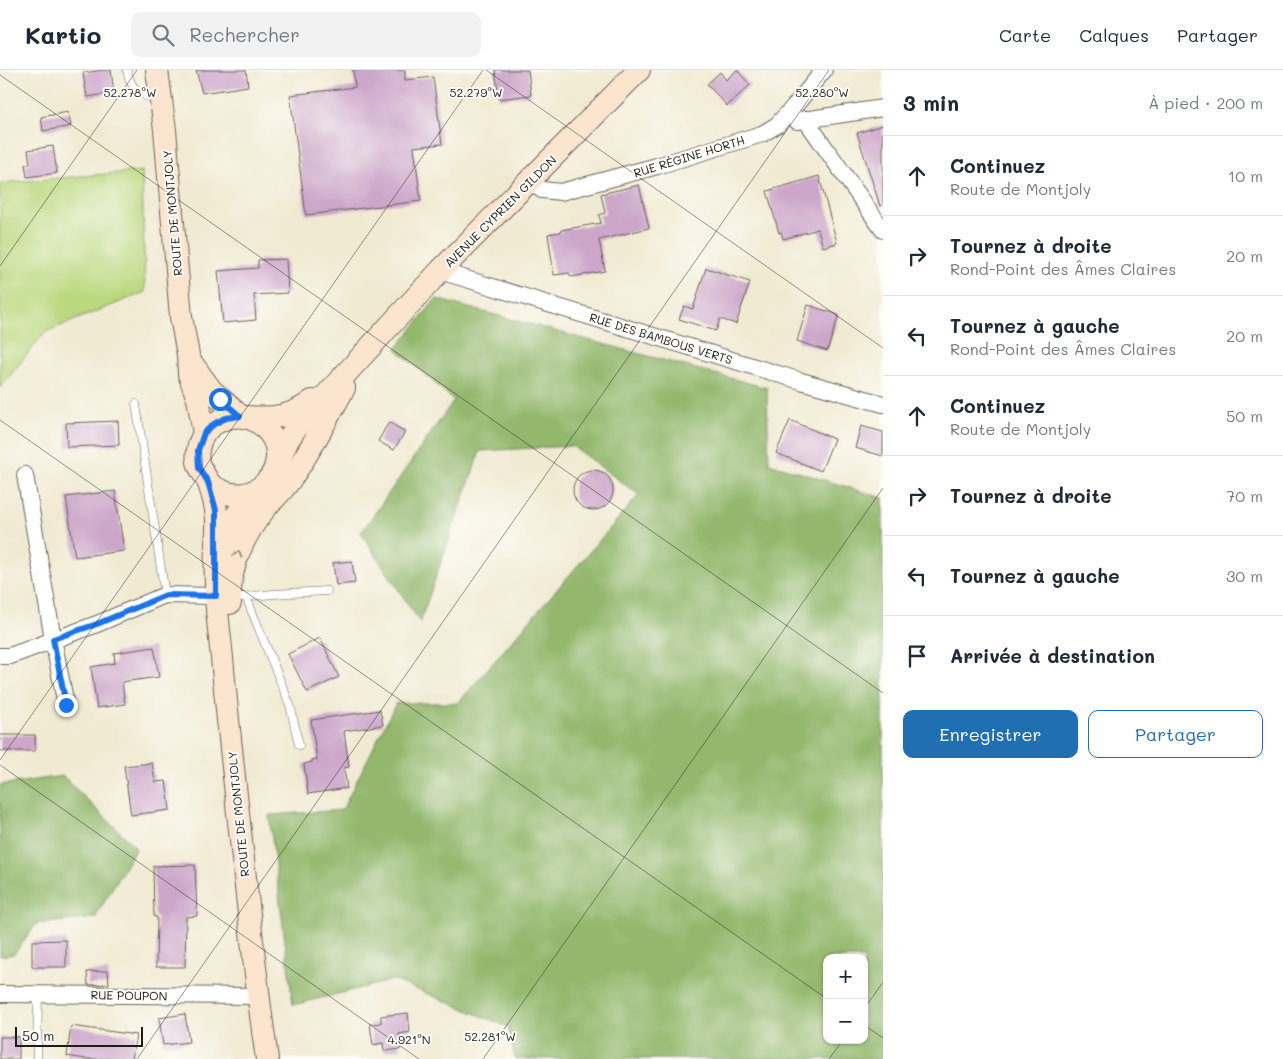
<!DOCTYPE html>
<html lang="fr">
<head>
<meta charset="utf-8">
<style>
	:root { --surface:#fff; --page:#f2f2f3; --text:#1f2937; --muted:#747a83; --line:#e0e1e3; --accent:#1f6fb2 }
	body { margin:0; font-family:Mali,sans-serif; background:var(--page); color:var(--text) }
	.controls { position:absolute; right:15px; bottom:15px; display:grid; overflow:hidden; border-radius:10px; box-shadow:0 1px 4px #0004 }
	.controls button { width:45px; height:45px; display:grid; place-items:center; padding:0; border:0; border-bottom:1px solid var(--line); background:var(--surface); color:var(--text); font:25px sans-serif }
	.scale { position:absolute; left:15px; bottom:12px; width:128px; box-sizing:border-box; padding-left:5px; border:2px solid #1c1c1c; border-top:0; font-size:14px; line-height:18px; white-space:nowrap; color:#1c1c1c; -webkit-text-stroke:4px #fdfcf7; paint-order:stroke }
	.stop { position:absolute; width:15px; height:15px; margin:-11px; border:4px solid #1a73e8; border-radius:50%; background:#fff }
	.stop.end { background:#1a73e8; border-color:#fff; box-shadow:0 1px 5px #0008 }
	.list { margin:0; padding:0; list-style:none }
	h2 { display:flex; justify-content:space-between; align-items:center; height:65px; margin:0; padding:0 20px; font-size:21px }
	h2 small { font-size:16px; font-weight:400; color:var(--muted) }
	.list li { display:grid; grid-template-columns:32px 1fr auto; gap:15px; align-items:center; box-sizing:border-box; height:80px; padding:0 20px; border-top:1px solid var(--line) }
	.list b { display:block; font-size:19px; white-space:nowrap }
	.list p { margin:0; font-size:16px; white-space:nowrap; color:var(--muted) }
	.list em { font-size:16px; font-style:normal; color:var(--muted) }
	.actions { display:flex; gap:10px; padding:15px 20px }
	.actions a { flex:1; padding:11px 0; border:1px solid var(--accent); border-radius:10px; text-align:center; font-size:18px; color:var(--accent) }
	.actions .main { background:var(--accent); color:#fff }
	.icon { flex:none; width:28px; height:28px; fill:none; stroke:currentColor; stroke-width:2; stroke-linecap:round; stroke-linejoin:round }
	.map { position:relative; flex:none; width:883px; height:989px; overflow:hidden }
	header { display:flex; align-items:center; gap:30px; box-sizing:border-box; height:70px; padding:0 25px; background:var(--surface); border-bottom:1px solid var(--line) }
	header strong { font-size:24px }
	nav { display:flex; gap:28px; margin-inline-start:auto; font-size:18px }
	.search { width:350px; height:45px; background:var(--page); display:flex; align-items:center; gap:12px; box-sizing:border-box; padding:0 18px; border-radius:10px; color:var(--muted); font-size:19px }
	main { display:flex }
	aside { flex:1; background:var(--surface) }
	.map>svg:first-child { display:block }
</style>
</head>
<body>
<header>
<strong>Kartio</strong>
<div class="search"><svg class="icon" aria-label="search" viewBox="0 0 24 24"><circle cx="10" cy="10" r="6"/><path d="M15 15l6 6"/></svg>Rechercher</div>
<nav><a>Carte</a><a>Calques</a><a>Partager</a></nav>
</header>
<main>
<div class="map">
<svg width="883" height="989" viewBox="0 0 883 989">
	<rect width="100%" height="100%" fill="#fdfcf7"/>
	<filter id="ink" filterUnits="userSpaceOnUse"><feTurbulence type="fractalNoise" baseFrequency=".02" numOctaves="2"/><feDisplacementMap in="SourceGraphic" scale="10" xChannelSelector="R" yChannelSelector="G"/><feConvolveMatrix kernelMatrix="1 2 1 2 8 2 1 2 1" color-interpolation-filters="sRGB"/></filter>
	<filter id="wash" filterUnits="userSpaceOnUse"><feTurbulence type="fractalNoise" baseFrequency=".0096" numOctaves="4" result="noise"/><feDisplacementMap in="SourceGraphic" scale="20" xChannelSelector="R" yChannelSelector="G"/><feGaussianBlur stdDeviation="1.12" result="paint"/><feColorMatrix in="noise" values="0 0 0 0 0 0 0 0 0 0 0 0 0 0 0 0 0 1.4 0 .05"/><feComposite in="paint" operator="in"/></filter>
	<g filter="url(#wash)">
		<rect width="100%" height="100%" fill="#f1ead2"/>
		<!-- green -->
		<polygon fill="#bad87e" stroke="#6b7a4d" points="142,101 145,222 45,262 0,318 0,113"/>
		<!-- forest -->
		<g fill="#93b86d" stroke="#586a44" fill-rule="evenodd">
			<path d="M436,229L767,318L769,393L883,428V989H515L508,957L394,910L293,935L269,745L342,740L396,633H458L639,425L572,376L480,381L420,552L361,463L454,330L396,279ZM827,888H864V970H827Z"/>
			<polygon points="63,706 136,778 95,848 36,854 14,884 0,886 0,715"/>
		</g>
		<g id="blocks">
			<!-- building -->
			<g fill="#cca7ca">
				<polygon points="104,0 111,0 114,23 87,27 83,3"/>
				<polygon points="196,0 246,0 248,16 202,23"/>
				<polygon points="353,0 405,0 405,10 433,7 442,74 414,77 421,131 306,145 290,25 355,17"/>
				<polygon points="495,0 528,0 531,25 499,29"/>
				<polygon points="737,0 750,15 727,36 707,14 720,2 726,10"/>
				<polygon points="68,42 71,56 43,61 41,47"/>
				<polygon points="883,55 883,135 880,136 857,63"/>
				<polygon points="53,76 57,103 27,107 25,94 30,94 28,80"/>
				<polygon points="819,106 837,173 823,177 818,159 783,169 781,162 779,163 767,121"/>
				<polygon points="639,115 649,158 599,170 605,201 571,207 569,203 554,205 548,164 561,162 561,160 601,153 599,145 605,143 601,124"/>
				<polygon points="286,189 288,223 254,225 256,250 223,253 218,201 258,198 258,190"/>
				<polygon points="706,198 750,212 736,254 720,249 716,261 679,249 684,236 693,239"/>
				<polygon points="808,235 839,245 827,281 797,271"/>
				<polygon points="790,350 834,369 821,401 776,383"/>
				<polygon points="118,351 119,375 67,377 66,353"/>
				<polygon points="389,352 405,362 394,380 378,371"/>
				<polygon points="861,356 883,362 883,386 855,378"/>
				<circle cx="593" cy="420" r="20"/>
				<polygon points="115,421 124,481 75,487 66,427"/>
				<polygon points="352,491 355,513 336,515 333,493"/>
				<polygon points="320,568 339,607 307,622 288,584"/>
				<polygon points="154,577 159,607 122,612 125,634 97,638 91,597 115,593 114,583"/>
				<polygon points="380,640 383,655 344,661 349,697 344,698 347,718 308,724 304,694 312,692 312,690 317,689 311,650"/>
				<rect x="0" y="665" width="35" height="16"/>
				<polygon points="152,693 155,712 166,711 170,740 131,745 124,696"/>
				<polygon points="195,795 197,846 186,847 185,897 156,897 157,847 154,847 153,796"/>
				<polygon points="66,870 66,897 32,897 32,871"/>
				<polygon points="108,901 109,914 88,915 87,902"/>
				<polygon points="408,943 410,962 399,964 401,979 384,981 383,973 373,975 370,954 381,953 381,946"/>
				<polygon points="185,944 189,972 163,975 159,948"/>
				<polygon points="71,956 136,965 132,989 86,989 67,986"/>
				<rect x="0" y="967" width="19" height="22"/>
			</g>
		</g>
	</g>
	<g filter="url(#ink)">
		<use href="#blocks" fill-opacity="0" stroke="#67645c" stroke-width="1"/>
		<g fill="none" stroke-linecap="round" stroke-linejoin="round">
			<!-- lane casing -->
			<g stroke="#67645c" stroke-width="9">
				<g id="lane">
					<path d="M127,0C130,19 141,26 159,30"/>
					<polyline points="136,334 165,525"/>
					<polyline points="242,527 273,524 327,521"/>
					<polyline points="246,527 290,635 299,675"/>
					<polyline points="37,989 38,923"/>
				</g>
			</g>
			<!-- street casing -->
			<g stroke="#67645c" stroke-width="18">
				<g id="street">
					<polyline points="805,49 883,160"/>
					<polyline points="797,51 883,38"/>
					<polyline points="530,111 542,120 561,122 657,96 762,64 777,55 798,32 824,0"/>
					<polyline points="440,201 801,311 883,334"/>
					<polyline points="25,405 53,569 66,635"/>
					<polyline points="0,586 10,586 97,554 165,525 216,526"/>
					<polyline points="0,924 258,926"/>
				</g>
			</g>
			<!-- secondary casing -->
			<g stroke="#67645c" stroke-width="24">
				<g id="secondary">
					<polyline points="157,0 165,60 181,247 188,285 189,304 198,329 204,363"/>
					<polyline points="193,295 211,320 240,346"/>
					<path d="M247,347C271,349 293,347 312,331"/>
					<polyline points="276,395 288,370 295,359 440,201 639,0"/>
					<path d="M209,413C252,449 300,393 265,358C243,335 202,349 198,380C195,397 204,401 209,414C214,428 218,444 217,459C217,465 216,470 216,476C215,492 216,509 216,526C217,546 220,567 222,588C226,633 231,679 236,725C246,813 254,901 267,989"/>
					<polyline points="222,482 236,446 254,421"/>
					<path d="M230,533C228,496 244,464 267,436C276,427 285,418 292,407C312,379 327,348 344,318"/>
				</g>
			</g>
			<!-- lane -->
			<use href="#lane" stroke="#fff" stroke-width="8"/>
			<!-- street -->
			<use href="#street" stroke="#fff" stroke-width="16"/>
			<!-- secondary -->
			<use href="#secondary" stroke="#fbe5cf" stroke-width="22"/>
		</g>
		<!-- one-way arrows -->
		<defs><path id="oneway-chevron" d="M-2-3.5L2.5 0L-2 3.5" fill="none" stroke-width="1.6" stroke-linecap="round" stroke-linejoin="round" transform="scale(1.25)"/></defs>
		<use stroke="#978b7e" href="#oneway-chevron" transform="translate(238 484) rotate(-73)"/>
	</g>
	<g fill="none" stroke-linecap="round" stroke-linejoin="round" filter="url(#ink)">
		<!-- route -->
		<polyline stroke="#1a73e8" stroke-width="6" points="66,635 53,569 97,554 166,525 216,526 216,440 208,412 199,398 198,380 204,363 214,354 226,348 240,346 220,329"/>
	</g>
	<!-- ticks -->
	<path fill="none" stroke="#1c1c1c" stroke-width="1" stroke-opacity="0.45" d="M486,0L883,278M0,5L883,623M0,196L137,0M0,350L827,929M0,690L483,0M0,695L419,989M864,939L883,912M864,955L883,968M137,989L829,0M483,989L883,418M829,989L843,970"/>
	<g text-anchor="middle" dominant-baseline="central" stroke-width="4" stroke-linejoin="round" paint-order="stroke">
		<!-- street labels -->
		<g font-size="12" fill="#1c1c1c" stroke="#fdfcf7">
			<text transform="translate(689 86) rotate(-17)">RUE RÉGINE HORTH</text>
			<text transform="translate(500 141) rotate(-45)">AVENUE CYPRIEN GILDON</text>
			<text transform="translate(172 143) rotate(-95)">ROUTE DE MONTJOLY</text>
			<text transform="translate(661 268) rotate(17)">RUE DES BAMBOUS VERTS</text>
			<text transform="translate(238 744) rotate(-96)">ROUTE DE MONTJOLY</text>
			<text transform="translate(129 925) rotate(1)">RUE POUPON</text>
		</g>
	</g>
	<g font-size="12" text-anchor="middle" fill="#1c1c1c" stroke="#fdfcf7" stroke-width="4" stroke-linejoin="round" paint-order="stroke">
		<text x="130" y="27">52.278°W</text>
		<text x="476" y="27">52.279°W</text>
		<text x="822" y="27">52.280°W</text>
		<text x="490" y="971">52.281°W</text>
		<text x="409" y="974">4.921°N</text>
	</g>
</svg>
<div class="controls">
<button>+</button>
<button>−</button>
</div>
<div class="scale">50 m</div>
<div class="stop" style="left:220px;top:329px"></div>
<div class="stop end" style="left:66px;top:635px"></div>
</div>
<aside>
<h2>3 min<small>À pied · 200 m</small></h2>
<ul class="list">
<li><svg class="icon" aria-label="ahead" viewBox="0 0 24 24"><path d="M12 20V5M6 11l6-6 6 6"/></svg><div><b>Continuez</b><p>Route de Montjoly</p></div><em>10 m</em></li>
<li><svg class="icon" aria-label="right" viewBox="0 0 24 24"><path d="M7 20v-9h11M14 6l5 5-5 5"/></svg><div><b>Tournez à droite</b><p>Rond-Point des Âmes Claires</p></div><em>20 m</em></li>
<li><svg class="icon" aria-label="left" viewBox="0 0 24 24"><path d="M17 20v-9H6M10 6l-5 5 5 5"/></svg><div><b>Tournez à gauche</b><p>Rond-Point des Âmes Claires</p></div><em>20 m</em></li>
<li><svg class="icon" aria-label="ahead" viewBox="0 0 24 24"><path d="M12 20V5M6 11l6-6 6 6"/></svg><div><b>Continuez</b><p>Route de Montjoly</p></div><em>50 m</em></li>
<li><svg class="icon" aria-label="right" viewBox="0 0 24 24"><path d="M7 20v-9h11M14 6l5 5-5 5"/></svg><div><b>Tournez à droite</b></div><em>70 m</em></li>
<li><svg class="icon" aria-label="left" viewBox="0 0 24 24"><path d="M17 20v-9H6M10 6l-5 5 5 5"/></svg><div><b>Tournez à gauche</b></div><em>30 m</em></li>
<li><svg class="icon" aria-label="arrive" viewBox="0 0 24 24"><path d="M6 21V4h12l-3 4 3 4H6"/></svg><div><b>Arrivée à destination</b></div></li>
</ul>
<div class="actions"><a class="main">Enregistrer</a><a>Partager</a></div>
</aside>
</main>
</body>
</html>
